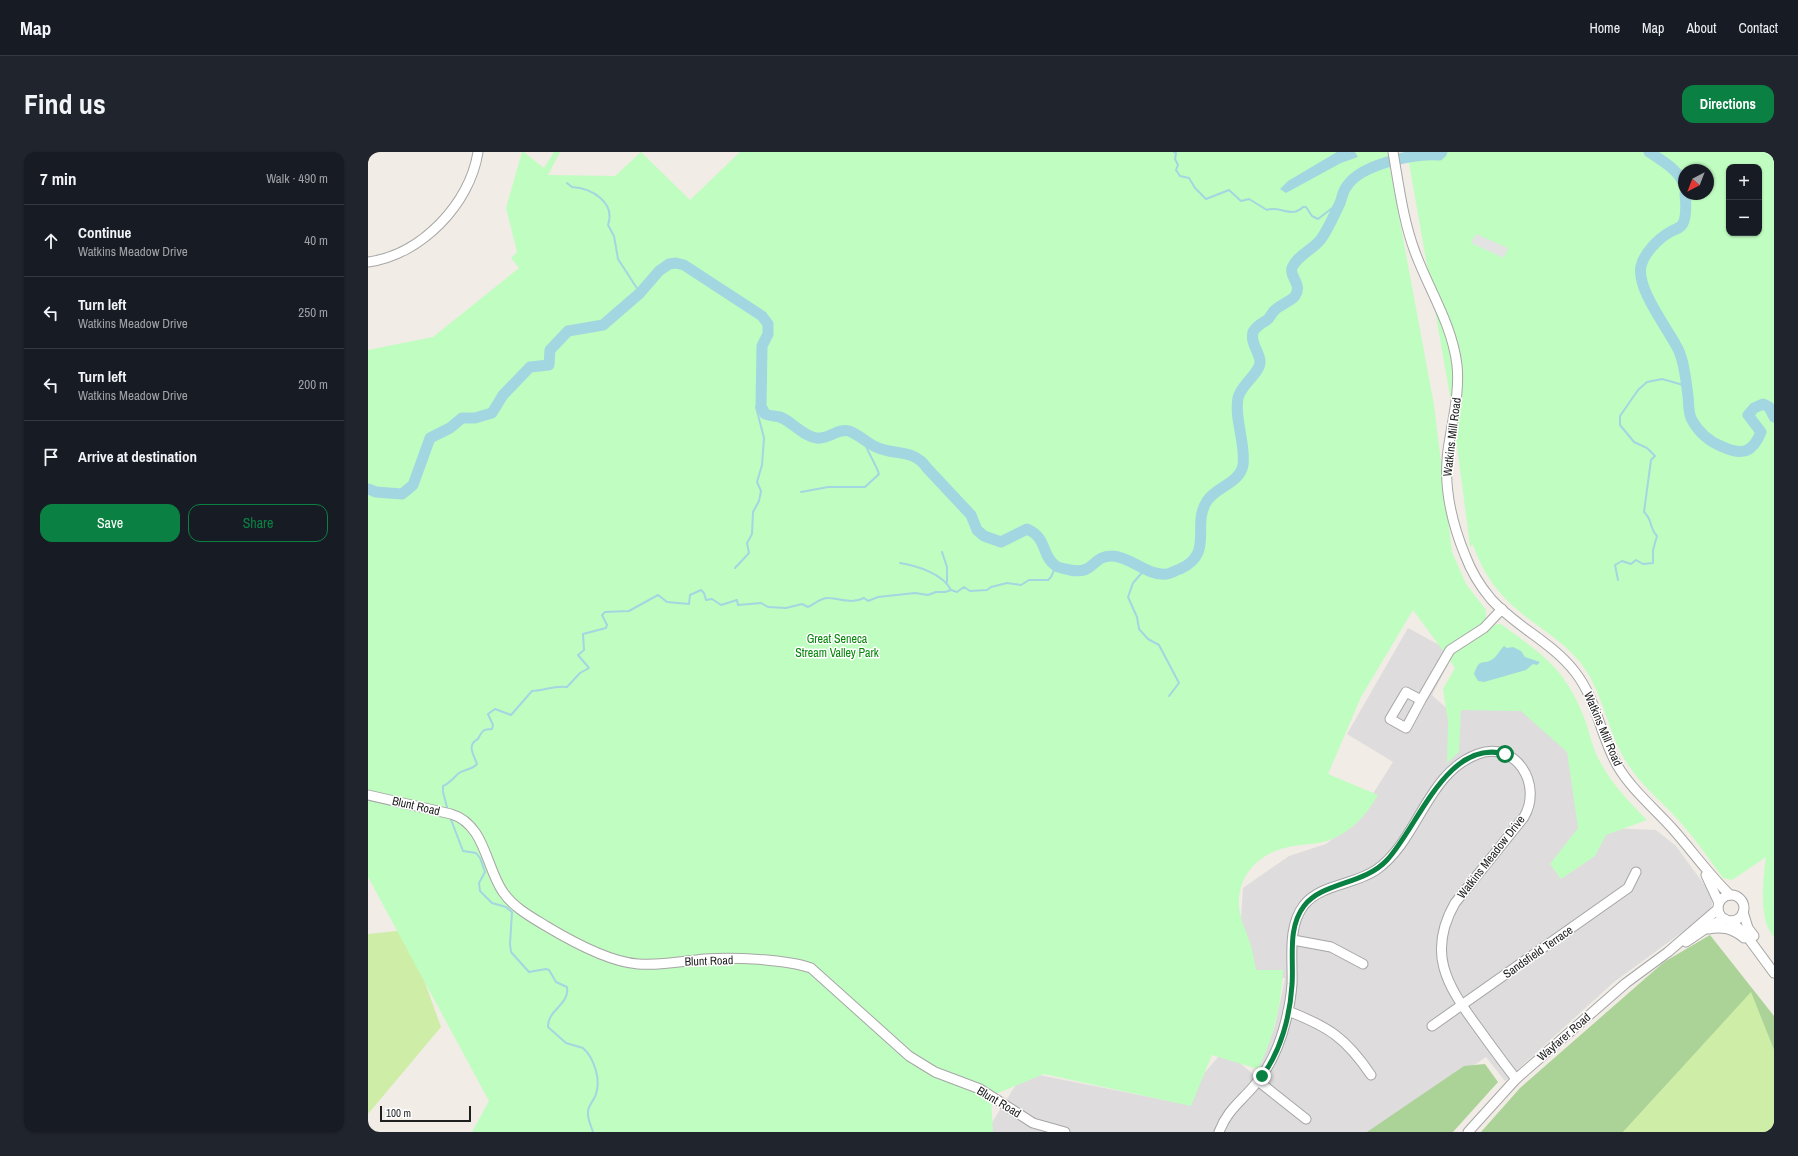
<!DOCTYPE html>
<html lang="en">
<head>
<meta charset="utf-8">
<style>
	:root { --surface:#171b24; --page:#20242c; --text:#f1f3f6; --muted:#9ea1a6; --line:#363941; --accent:#0b8043 }
	body { margin:0; font-family:"Archivo Narrow",sans-serif; background:var(--page); color:var(--text) }
	.controls { position:absolute; right:12px; top:12px; display:grid; overflow:hidden; border-radius:8px; box-shadow:0 1px 3px #0004 }
	.controls button { width:36px; height:36px; display:grid; place-items:center; padding:0; border:0; border-bottom:1px solid var(--line); background:var(--surface); color:var(--text); font:20px sans-serif }
	.compass { position:absolute; left:1310px; top:12px; width:36px; height:36px; border-radius:50%; background:var(--surface); box-shadow:0 1px 3px #0004; rotate:222deg }
	.scale { position:absolute; left:12px; bottom:10px; width:91px; box-sizing:border-box; padding-left:4px; border:2px solid #1f1f1f; border-top:0; font-size:11px; line-height:14px; white-space:nowrap; color:#1f1f1f; -webkit-text-stroke:3px #fff; paint-order:stroke }
	.stop { position:absolute; width:12px; height:12px; margin:-9px; border:3px solid #0b8043; border-radius:50%; background:#fff }
	.stop.end { background:#0b8043; border-color:#fff; box-shadow:0 1px 4px #0008 }
	.list { margin:0; padding:0; list-style:none }
	h2 { display:flex; justify-content:space-between; align-items:center; height:52px; margin:0; padding:0 16px; font-size:17px }
	h2 small { font-size:13px; font-weight:400; color:var(--muted) }
	.list li { display:grid; grid-template-columns:26px 1fr auto; gap:12px; align-items:center; box-sizing:border-box; height:72px; padding:0 16px; border-top:1px solid var(--line) }
	.list b { display:block; font-size:15px; white-space:nowrap }
	.list p { margin:0; font-size:13px; white-space:nowrap; color:var(--muted) }
	.list em { font-size:13px; font-style:normal; color:var(--muted) }
	.actions { display:flex; gap:8px; padding:12px 16px }
	.actions a { flex:1; padding:9px 0; border:1px solid var(--accent); border-radius:12px; text-align:center; font-size:14px; color:var(--accent) }
	.actions .main { background:var(--accent); color:#fff }
	.icon { flex:none; width:22px; height:22px; fill:none; stroke:currentColor; stroke-width:2; stroke-linecap:round; stroke-linejoin:round }
	.map { position:relative; flex:none; width:1406px; height:980px; overflow:hidden; border-radius:12px }
	header { display:flex; align-items:center; gap:24px; box-sizing:border-box; height:56px; padding:0 20px; background:var(--surface); border-bottom:1px solid var(--line) }
	header strong { font-size:19px }
	nav { display:flex; gap:22px; margin-inline-start:auto; font-size:14px }
	.intro { display:flex; align-items:center; justify-content:space-between; box-sizing:border-box; height:96px; padding:0 24px }
	h1 { margin:0; font-size:28px }
	.button { padding:10px 18px; border-radius:12px; background:var(--accent); color:#fff; font-size:14px; font-weight:700 }
	main { display:flex; gap:24px; padding:0 24px }
	aside { flex:1; background:var(--surface); border-radius:12px; box-shadow:0 1px 3px #0004 }
	.map>svg:first-child { display:block }
</style>
</head>
<body>
<header>
<strong>Map</strong>
<nav><a>Home</a><a>Map</a><a>About</a><a>Contact</a></nav>
</header>
<div class="intro"><h1>Find us</h1><a class="button">Directions</a></div>
<main>
<aside>
<h2>7 min<small>Walk · 490 m</small></h2>
<ul class="list">
<li><svg class="icon" aria-label="ahead" viewBox="0 0 24 24"><path d="M12 20V5M6 11l6-6 6 6"/></svg><div><b>Continue</b><p>Watkins Meadow Drive</p></div><em>40 m</em></li>
<li><svg class="icon" aria-label="left" viewBox="0 0 24 24"><path d="M17 20v-9H6M10 6l-5 5 5 5"/></svg><div><b>Turn left</b><p>Watkins Meadow Drive</p></div><em>250 m</em></li>
<li><svg class="icon" aria-label="left" viewBox="0 0 24 24"><path d="M17 20v-9H6M10 6l-5 5 5 5"/></svg><div><b>Turn left</b><p>Watkins Meadow Drive</p></div><em>200 m</em></li>
<li><svg class="icon" aria-label="arrive" viewBox="0 0 24 24"><path d="M6 21V4h12l-3 4 3 4H6"/></svg><div><b>Arrive at destination</b></div></li>
</ul>
<div class="actions"><a class="main">Save</a><a>Share</a></div>
</aside>
<div class="map">
<svg width="1406" height="980" viewBox="0 0 1406 980">
	<rect width="100%" height="100%" fill="#f1ece5"/>
	<!-- residential -->
	<polygon fill="#dedcdc" points="1040,476 1086,501 1064,543 1077,555 1166,553 1198,583 1213,675 1288,678 1308,694 1343,742 1344,753 1340,761 1246,830 1137,929 1118,905 1010,980 618,980 656,920 811,951 856,898 885,922 896,903 907,874 917,826 869,829 875,736 921,704 958,692 987,670 1025,610 979,582"/>
	<!-- grass -->
	<g fill="#ceeea8">
		<polygon points="38,778 73,875 0,962 0,782"/>
		<polygon points="1383,839 1406,898 1406,980 1255,980"/>
	</g>
	<!-- forest -->
	<g fill="#acd397">
		<polygon points="1342,783 1406,864 1406,898 1383,840 1255,980 1113,980 1152,936 1296,810"/>
		<polygon points="1117,912 1130,930 1085,980 999,980 1096,914"/>
	</g>
	<!-- park -->
	<g fill="#c0fdc1" fill-rule="evenodd">
		<path d="M154,0H156L176,16L186,0H192L180,23L247,24L273,0L322,48L372,0H1019L1066,253L1084,400L1098,432L1118,458V469C1104,480 1088,487 1076,500L1045,458L993,545L960,622L1010,643C998,664 982,681 959,689C945,693 930,692 917,696C891,702 871,722 871,750C870,764 878,777 882,791C885,799 886,809 888,818H915C913,855 906,884 890,917L844,903L823,954L676,922L623,944L625,980H104L121,949L0,725V198L65,185L151,116L143,106L149,100L138,56Z"/>
		<path d="M1039,0H1406V785C1390,769 1395,726 1398,705L1364,728L1355,726C1339,704 1323,681 1304,661C1289,646 1273,632 1261,614C1239,582 1237,542 1212,510C1190,483 1157,469 1134,443C1121,429 1112,412 1105,393L1102,394L1084,255ZM1361,15H1391V81H1361ZM1316,18H1340V42H1316Z"/>
		<path d="M1133,472C1154,488 1180,504 1195,526C1203,537 1210,550 1215,563C1221,577 1223,592 1230,606C1242,630 1260,649 1279,668L1238,683L1227,704L1193,727L1182,712L1210,676L1199,600L1153,559L1093,558L1091,600L1079,611L1080,570L1075,537L1087,516L1080,506L1082,503L1124,473Z"/>
	</g>
	<!-- parking -->
	<polygon fill="#e3e3e3" points="1108,82 1140,96 1136,106 1103,91"/>
	<!-- water -->
	<g fill="#a2d6e1">
		<polygon points="969,0 987,0 990,5 973,11 918,41 912,37 920,29"/>
		<path d="M1136,494L1139,496L1145,495L1153,499L1157,505L1172,510L1169,513L1165,512L1158,518L1116,530L1110,529L1106,522C1112,504 1115,514 1125,507C1129,504 1132,498 1136,494Z"/>
	</g>
	<g fill="none" stroke-linecap="round" stroke-linejoin="round">
		<!-- stream -->
		<g stroke="#a2d6e1" stroke-width="2">
			<path d="M806,0L808,1L807,7L810,13L808,18L812,24L821,26L827,36L838,47L861,38L873,49L881,47L899,58C912,53 923,67 935,55H938L944,64L950,67L972,50"/>
			<path d="M199,31L204,35C223,36 248,50 240,73L246,84L250,107L272,141"/>
			<path d="M433,340L460,335H497L511,322C507,310 499,300 496,288"/>
			<polyline points="574,400 579,415 579,430"/>
			<path d="M532,411C550,414 575,422 583,438"/>
			<polyline points="367,416 381,401 379,391 384,382 385,360 391,349 393,339 389,330 394,313 396,286 388,255 393,254"/>
			<polyline points="778,416 765,431 760,445 769,465 771,477 780,487 791,493 811,531 801,544"/>
			<path d="M1250,428L1247,413L1254,409L1263,412L1268,408L1275,412L1285,411V398L1289,384C1281,376 1285,368 1276,360L1283,308L1287,304L1279,296L1266,290L1252,273V264L1270,238L1279,230L1294,227L1319,234"/>
			<path d="M80,659L75,640V634C82,631 85,626 91,621C97,617 104,618 109,612C106,603 98,593 110,587C114,579 115,577 124,577L125,573L120,562L127,557L143,563L164,539C176,539 186,533 199,535L212,521L221,516L210,503L216,498L215,482L238,476L239,473L234,463L237,460L261,459L290,443L299,450L321,452L322,443L333,438L336,441L338,448L344,447L353,453L369,448L370,453L393,451L400,455L418,456L434,452L440,455C447,452 453,445 461,446C474,447 484,452 496,446L500,449L510,445L547,441L560,443L568,440H577L583,438L589,440L596,435L602,439L619,438L623,435L639,431L653,433L661,428H680L683,425L688,414"/>
			<path d="M82,665L95,699L108,701L112,706L117,720L111,731L112,739L124,751L138,755L144,760L142,792L143,800L161,820L178,817L181,818L188,830L199,835C202,853 179,858 180,875L198,891L215,896C226,906 233,927 228,942C226,950 219,953 220,962C220,968 223,974 225,980"/>
		</g>
		<!-- river -->
		<g stroke="#a2d6e1" stroke-width="11">
			<path d="M1281,0C1293,8 1313,19 1316,34"/>
			<path d="M1317,42C1318,50 1319,69 1313,74C1310,77 1305,78 1302,80C1291,86 1276,101 1273,114C1268,138 1302,179 1311,199C1317,213 1318,230 1320,244C1321,252 1320,262 1324,268C1331,281 1342,290 1355,295C1375,304 1385,300 1393,280L1380,263L1386,256L1395,252L1401,255L1406,265"/>
			<path d="M0,337L8,340L34,342L45,333L62,286L82,276L94,266H107L124,261L135,243L162,215L181,213L182,198L200,179L235,173L272,141L291,119L301,112L308,111L316,113L394,164L400,172V182L394,194L393,254L397,262C402,264 406,264 412,265C425,270 434,284 449,286C460,288 470,276 481,279C490,282 499,291 508,295C527,304 545,296 559,316L603,363L609,378L616,384L633,390L659,377C680,386 673,404 688,414C691,416 698,417 702,418C728,423 723,403 745,404C763,405 779,424 798,422C802,422 808,418 812,417C847,401 823,373 839,349C848,335 872,331 875,313C878,292 866,267 870,246C873,232 893,221 892,209C891,199 882,191 885,180C888,174 894,171 899,168C902,166 903,162 906,159C911,153 922,150 927,144C935,132 921,125 924,116C929,103 945,98 953,87C961,76 966,63 972,51C974,46 975,38 979,34C993,12 1047,1 1071,3L1074,0"/>
		</g>
		<!-- minor casing -->
		<g stroke="#a6a6a6" stroke-width="11">
			<g id="minor">
				<path d="M1025,0C1031,34 1035,68 1047,100C1061,138 1084,172 1089,213C1092,241 1084,270 1080,298C1075,335 1083,369 1097,403C1103,419 1112,434 1123,447C1148,475 1184,490 1207,520C1229,548 1232,583 1249,613C1263,637 1285,655 1303,675C1323,697 1340,722 1362,743"/>
				<path d="M0,110C53,103 102,52 110,0"/>
				<polyline points="1053,548 1038,576 1022,567 1038,540 1053,548 1082,498 1116,476 1134,457"/>
				<path d="M0,643L83,662C117,672 118,716 135,740C145,755 163,765 178,774C203,789 241,810 270,812C293,814 315,809 337,807C365,805 417,807 443,816L541,904L567,920L612,937L665,971L697,980"/>
				<polyline points="1338,723 1351,751"/>
				<circle cx="1363" cy="756" r="13"/>
				<polyline points="1375,760 1380,776 1386,784"/>
				<polyline points="1363,769 1378,783 1406,821"/>
				<path d="M1340,777C1355,774 1365,777 1376,786"/>
				<polyline points="925,788 963,795 995,812"/>
				<polyline points="1318,790 1343,773 1357,767"/>
				<path d="M920,859C961,875 978,886 1003,923"/>
				<polyline points="1064,874 1260,736 1268,720"/>
				<polyline points="890,929 938,967"/>
				<path d="M851,980C859,959 871,951 885,935C902,916 912,893 918,868C921,857 923,844 924,832C925,807 919,775 936,753C953,732 986,733 1008,718C1051,688 1058,621 1110,602C1148,588 1175,633 1156,665L1087,751C1059,800 1078,832 1108,873C1121,891 1134,909 1148,927"/>
				<polyline points="1100,980 1148,927 1258,831 1300,800 1350,757"/>
			</g>
		</g>
		<!-- minor -->
		<use href="#minor" stroke="#fff" stroke-width="9"/>
	</g>
	<g fill="none" stroke-linecap="round" stroke-linejoin="round">
		<!-- route -->
		<path stroke="#0b8043" stroke-width="5" d="M894,924C913,899 922,864 924,833C926,807 919,776 936,754C954,730 996,733 1019,708C1050,675 1079,586 1137,602"/>
	</g>
	<g text-anchor="middle" dominant-baseline="central" stroke-width="3" stroke-linejoin="round" paint-order="stroke">
		<!-- street labels -->
		<g font-size="12" fill="#1f1f1f" stroke="#fff">
			<text transform="translate(1084 285) rotate(-83)">Watkins Mill Road</text>
			<text transform="translate(1235 577) rotate(67)">Watkins Mill Road</text>
			<text transform="translate(48 654) rotate(13)">Blunt Road</text>
			<text transform="translate(1123 705) rotate(-52)">Watkins Meadow Drive</text>
			<text transform="translate(1170 800) rotate(-35)">Sandsfield Terrace</text>
			<text transform="translate(341 809) rotate(-2)">Blunt Road</text>
			<text transform="translate(1196 885) rotate(-41)">Wayfarer Road</text>
			<text transform="translate(631 950) rotate(31)">Blunt Road</text>
		</g>
		<!-- park labels -->
		<g font-size="12" fill="#048708" stroke="#fff">
			<text x="469" y="487">Great Seneca<tspan x="469" dy="14">Stream Valley Park</tspan></text>
		</g>
	</g>
</svg>
<div class="controls">
<button>+</button>
<button>−</button>
</div>
<svg class="compass" viewBox="-18 -18 36 36"><path d="M0-13l5 13h-10z" fill="#e53935"/><path d="M0 13l5-13h-10z" fill="#9ea1a6"/></svg>
<div class="scale">100 m</div>
<div class="stop" style="left:1137px;top:602px"></div>
<div class="stop end" style="left:894px;top:924px"></div>
</div>
</main>
</body>
</html>
